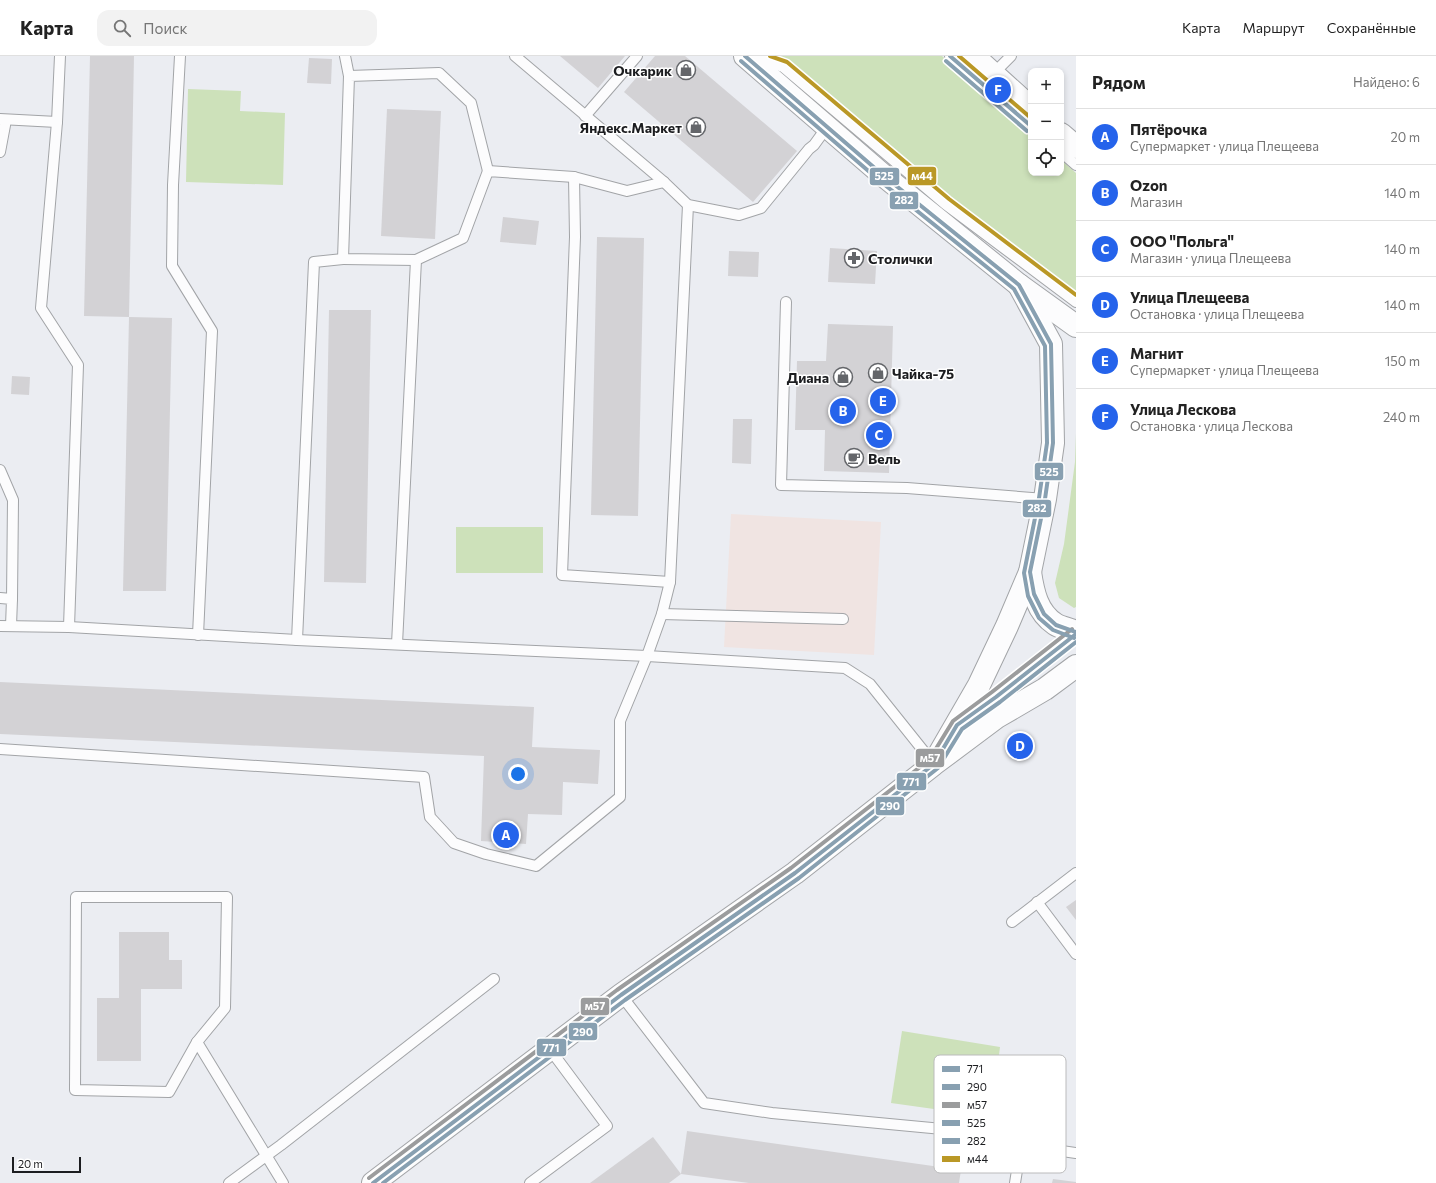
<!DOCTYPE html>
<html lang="ru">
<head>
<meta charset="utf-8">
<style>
	:root { --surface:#fff; --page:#f2f2f2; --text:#222; --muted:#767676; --line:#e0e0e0; --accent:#2563eb }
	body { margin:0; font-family:Commissioner,sans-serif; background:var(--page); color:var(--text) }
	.controls { position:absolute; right:12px; top:12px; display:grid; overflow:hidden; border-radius:8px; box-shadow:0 2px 6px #0003 }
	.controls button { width:36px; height:36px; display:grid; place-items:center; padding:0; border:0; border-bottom:1px solid var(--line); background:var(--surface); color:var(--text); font:20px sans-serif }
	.scale { position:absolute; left:12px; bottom:10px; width:69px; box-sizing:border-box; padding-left:4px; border:2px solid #1c1d20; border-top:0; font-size:11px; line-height:14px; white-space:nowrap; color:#1c1d20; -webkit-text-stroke:3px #fff; paint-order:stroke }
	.you { position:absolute; left:518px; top:718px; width:14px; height:14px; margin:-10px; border:3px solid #fff; border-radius:50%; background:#1a73e8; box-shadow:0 0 0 6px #1a73e833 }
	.badge { display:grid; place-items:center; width:26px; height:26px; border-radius:50%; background:var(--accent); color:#fff; font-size:13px; font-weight:700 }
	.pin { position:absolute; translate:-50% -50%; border:2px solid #fff; box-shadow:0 1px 4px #0006 }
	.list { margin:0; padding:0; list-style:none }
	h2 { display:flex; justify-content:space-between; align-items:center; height:52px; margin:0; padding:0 16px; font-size:17px }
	h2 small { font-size:13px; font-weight:400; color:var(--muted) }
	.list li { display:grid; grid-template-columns:26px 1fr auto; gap:12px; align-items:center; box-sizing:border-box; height:56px; padding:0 16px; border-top:1px solid var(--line) }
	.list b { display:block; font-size:15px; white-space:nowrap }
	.list p { margin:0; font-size:13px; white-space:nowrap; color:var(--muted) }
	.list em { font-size:13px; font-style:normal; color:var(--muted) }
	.icon { flex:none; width:22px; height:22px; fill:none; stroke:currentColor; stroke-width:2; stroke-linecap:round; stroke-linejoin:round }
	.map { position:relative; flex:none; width:1076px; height:1127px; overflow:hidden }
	header { display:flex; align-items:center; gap:24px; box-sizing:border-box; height:56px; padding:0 20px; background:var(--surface); border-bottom:1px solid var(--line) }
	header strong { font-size:19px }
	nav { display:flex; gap:22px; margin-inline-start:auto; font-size:14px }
	.search { width:280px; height:36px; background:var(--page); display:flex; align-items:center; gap:10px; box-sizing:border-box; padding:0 14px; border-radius:12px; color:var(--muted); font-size:15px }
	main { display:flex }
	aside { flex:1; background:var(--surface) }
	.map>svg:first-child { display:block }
</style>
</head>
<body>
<header>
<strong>Карта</strong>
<div class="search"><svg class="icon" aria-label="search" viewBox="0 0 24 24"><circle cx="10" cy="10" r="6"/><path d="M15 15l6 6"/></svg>Поиск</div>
<nav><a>Карта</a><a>Маршрут</a><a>Сохранённые</a></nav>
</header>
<main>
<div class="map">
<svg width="1076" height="1127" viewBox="0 0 1076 1127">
	<rect width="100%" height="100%" fill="#ebedf2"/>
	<!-- industrial -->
	<polygon fill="#f0e4e2" points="731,458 881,466 874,599 724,591"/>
	<!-- green -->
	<g fill="#cde1ba">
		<polygon points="779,0 942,0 1031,78 1031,117 1061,117 1061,104 1076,117 1076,238 990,174 898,102"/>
		<polygon points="188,33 241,35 240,55 285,57 283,129 186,126"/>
		<polygon points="1076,377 1076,551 1074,552 1059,542 1055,527 1064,488 1075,406"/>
		<rect x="456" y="471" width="87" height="46"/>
		<polygon points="902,975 1000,991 991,1061 891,1047"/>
	</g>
	<!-- building -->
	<g fill="#d3d2d5">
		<polygon points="90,0 134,0 129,261 84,260"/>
		<polygon points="560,0 625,0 598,32"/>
		<polygon points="655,0 685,0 797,95 753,146 624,36"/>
		<polygon points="309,2 332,3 331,28 307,27"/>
		<polygon points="387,53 441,55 435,183 381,180"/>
		<polygon points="503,161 539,165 536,189 500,186"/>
		<polygon points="597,181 644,182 638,460 591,459"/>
		<polygon points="830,192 877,195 875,228 828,226"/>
		<polygon points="729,195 759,196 758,221 728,220"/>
		<polygon points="329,254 371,254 366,527 324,526"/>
		<polygon points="129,261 172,262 166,535 123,535"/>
		<polygon points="828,268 893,270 889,417 824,415 825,374 795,374 797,305 826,305"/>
		<polygon points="12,320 30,321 29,339 11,338"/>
		<polygon points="733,363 752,363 751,408 732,407"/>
		<polygon points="0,626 534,651 532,691 600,694 598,728 563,726 562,759 528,758 526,788 481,785 484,700 0,678"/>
		<polygon points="1076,844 1076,864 1066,851"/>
		<polygon points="119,876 169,876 169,904 182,904 182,933 141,933 141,1005 97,1005 97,942 119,942"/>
		<polygon points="687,1075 961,1114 959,1127 749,1127 681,1118"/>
		<polygon points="653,1081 681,1118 669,1127 590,1127"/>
		<polygon points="1053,1123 1076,1126 1076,1127 1052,1127"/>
	</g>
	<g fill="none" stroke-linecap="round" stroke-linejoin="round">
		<!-- service casing -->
		<g stroke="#a2a4a7" stroke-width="12">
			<g id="service">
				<polyline points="60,0 57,66 41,252 78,309 69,571"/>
				<polyline points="180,0 173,129 172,210 212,275 198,579"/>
				<polyline points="345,0 349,20"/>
				<polyline points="515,0 664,126 688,149 739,159 761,152 809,93 814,89 827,71"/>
				<polyline points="950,0 1031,70"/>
				<polyline points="756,1 783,11 945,148 1076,246"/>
				<polyline points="993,18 1011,0"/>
				<polyline points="585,60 637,0"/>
				<polyline points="0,63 57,66"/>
				<polyline points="0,96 6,64"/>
				<polyline points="1061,96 1076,109"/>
				<polyline points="574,121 575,181 562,519 670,526"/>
				<polyline points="416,204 343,203 349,20 439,17 471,47 488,115"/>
				<polyline points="786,246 781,429 907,432 1045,443"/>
				<polyline points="0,414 13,444 12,543"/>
				<polyline points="0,542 12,543 11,570"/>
				<polyline points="662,558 843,563"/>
				<polyline points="0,570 69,571 297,584 647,600 845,612 870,628 934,708"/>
				<polyline points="297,584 314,206 343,203"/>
				<polyline points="397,588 416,204 463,182 488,115 574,121 627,135 664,126"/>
				<polyline points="965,663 996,641 1076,578"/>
				<polyline points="0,693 424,721 430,761 454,787 486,798 536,810 620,741 620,665 647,600 662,558 670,526 688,149"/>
				<polygon points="76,841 227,841 225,952 197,986 169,1036 75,1034"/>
				<polyline points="1037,846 1076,898"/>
				<polyline points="1012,866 1076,817"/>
				<polyline points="621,939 704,1047 772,1057 953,1074 1021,1089 1076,1097"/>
				<polyline points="197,986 283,1127"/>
				<polyline points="229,1127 281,1089 494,923"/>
				<polyline points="530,1127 607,1070 549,992"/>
				<polyline points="1015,1127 1021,1089"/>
			</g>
		</g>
		<!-- secondary casing -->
		<g stroke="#a2a4a7" stroke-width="24">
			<g id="secondary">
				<polyline points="745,0 884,120 1019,229 1076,270"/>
				<polyline points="971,0 978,4 1031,52"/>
				<polyline points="1061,78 1076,91"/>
				<path d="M1030,516C1033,536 1037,556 1055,568C1061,572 1070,573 1076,576"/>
				<polyline points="938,700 979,629 1007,570 1030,516 1045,443 1053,387 1051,288 1019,229"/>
				<polyline points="373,1127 621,939 795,817 934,708 997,661 1045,633 1076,610"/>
			</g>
		</g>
		<!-- service -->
		<use href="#service" stroke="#fcfcfd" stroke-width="10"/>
		<!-- secondary -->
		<use href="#secondary" stroke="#fcfcfd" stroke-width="22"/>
		<!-- bus-1 casing -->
		<g stroke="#fff" stroke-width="7">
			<polyline id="bus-1" points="373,1127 621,939 795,817 934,708 957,669 996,641 1076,578"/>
		</g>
		<!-- bus-2 casing -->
		<g stroke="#fff" stroke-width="7">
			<polyline id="bus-2" points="383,1127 625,944 799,822 938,712 962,673 1000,646 1076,586"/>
		</g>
		<!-- bus-3 casing -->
		<g stroke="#fff" stroke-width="7">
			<polyline id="bus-3" points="369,1122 617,934 791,812 929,704 953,665 992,636 1072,573"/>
		</g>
		<!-- bus-4 casing -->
		<g stroke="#fff" stroke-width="7">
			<g id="bus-4">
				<polyline points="745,0 884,120 1019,229 1051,288 1053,387 1045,443 1030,516 1034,538 1044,558 1056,569 1076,576"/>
				<polyline points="950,0 1031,70"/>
			</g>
		</g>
		<!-- bus-5 casing -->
		<g stroke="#fff" stroke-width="7">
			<g id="bus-5">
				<polyline points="741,5 880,125 1014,233 1045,290 1047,387 1039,442 1024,517 1028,540 1039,562 1053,574 1074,582"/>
				<polyline points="946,5 1027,75"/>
			</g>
		</g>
		<!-- bus-6 casing -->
		<g stroke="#fff" stroke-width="7">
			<g id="bus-6">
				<polyline points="770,0 787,6 949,143 1076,239"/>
				<polyline points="959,0 1031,62"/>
			</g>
		</g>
		<!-- bus-1 -->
		<use href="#bus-1" stroke="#88a0b1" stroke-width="4"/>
		<!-- bus-2 -->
		<use href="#bus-2" stroke="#88a0b1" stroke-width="4"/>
		<!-- bus-3 -->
		<use href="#bus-3" stroke="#9b9c9d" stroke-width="4"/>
		<!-- bus-4 -->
		<use href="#bus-4" stroke="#88a0b1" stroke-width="4"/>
		<!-- bus-5 -->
		<use href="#bus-5" stroke="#88a0b1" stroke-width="4"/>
		<!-- bus-6 -->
		<use href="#bus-6" stroke="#ba9826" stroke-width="4"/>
	</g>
	<!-- icons -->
	<defs>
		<g id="shop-ring" transform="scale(1)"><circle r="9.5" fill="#fff" stroke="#64666a" stroke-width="1.5"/><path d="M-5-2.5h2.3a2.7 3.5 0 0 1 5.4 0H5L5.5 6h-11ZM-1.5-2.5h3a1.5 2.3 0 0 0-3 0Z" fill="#64666a"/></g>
		<g id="pharmacy-ring" transform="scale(1)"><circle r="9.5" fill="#fff" stroke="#64666a" stroke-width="1.5"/><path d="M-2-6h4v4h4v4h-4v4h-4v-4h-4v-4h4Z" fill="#64666a"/></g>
		<g id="cafe-ring" transform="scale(1)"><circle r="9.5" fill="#fff" stroke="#64666a" stroke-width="1.5"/><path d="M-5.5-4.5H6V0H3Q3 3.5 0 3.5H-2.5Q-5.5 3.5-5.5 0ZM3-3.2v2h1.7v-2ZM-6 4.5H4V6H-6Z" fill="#64666a"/></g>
	</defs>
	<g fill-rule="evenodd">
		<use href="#shop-ring" x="686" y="14"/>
		<use href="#shop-ring" x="696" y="71"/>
		<use href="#pharmacy-ring" x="854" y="202"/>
		<use href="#shop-ring" x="878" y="317"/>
		<use href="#shop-ring" x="843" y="321"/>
		<use href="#cafe-ring" x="854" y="402"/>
	</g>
	<g text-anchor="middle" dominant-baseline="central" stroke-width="3" stroke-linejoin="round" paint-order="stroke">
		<!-- poi labels -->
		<g font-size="14" font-weight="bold" fill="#1c1d20" stroke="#fff" text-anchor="end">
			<text x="672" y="14">Очкарик</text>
			<text x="682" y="71">Яндекс.Маркет</text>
			<text x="868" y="202" text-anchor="start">Столички</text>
			<text x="892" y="317" text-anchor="start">Чайка-75</text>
			<text x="829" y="321">Диана</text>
			<text x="868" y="402" text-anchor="start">Вель</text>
		</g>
	</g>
	<!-- legend -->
	<rect x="934" y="999" width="132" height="118" rx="6" fill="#fff" stroke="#bbbbbc" stroke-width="1"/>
	<rect x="942" y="1010" width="18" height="6" fill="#88a0b1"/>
	<rect x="942" y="1028" width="18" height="6" fill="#88a0b1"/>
	<rect x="942" y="1046" width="18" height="6" fill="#9b9c9d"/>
	<rect x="942" y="1064" width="18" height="6" fill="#88a0b1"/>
	<rect x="942" y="1082" width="18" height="6" fill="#88a0b1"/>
	<rect x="942" y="1100" width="18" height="6" fill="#ba9826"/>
	<g font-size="11" fill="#1c1d20">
		<text x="967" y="1017">771</text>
		<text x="967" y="1035">290</text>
		<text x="967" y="1053">м57</text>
		<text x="967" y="1071">525</text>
		<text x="967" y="1089">282</text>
		<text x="967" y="1107">м44</text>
	</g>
	<g stroke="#fff" stroke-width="1.5">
		<rect x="907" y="110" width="30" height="20" rx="4" fill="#ba9826"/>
		<rect x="869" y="111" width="31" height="19" rx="4" fill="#88a0b1"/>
		<rect x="889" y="135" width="30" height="19" rx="4" fill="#88a0b1"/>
		<rect x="1034" y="406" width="30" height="19" rx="4" fill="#88a0b1"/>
		<rect x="1022" y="443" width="30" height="19" rx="4" fill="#88a0b1"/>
		<rect x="915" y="692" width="30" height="20" rx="4" fill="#9b9c9d"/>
		<rect x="896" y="716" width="31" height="19" rx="4" fill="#88a0b1"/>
		<rect x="875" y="740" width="30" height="20" rx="4" fill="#88a0b1"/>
		<rect x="580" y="941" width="30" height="19" rx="4" fill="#9b9c9d"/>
		<rect x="568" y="966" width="30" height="19" rx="4" fill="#88a0b1"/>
		<rect x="536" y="982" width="31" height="19" rx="4" fill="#88a0b1"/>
	</g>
	<g font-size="11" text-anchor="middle" font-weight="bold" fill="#fff">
		<text x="922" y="124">м44</text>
		<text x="884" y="124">525</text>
		<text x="904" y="148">282</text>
		<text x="1049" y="420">525</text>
		<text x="1037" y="456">282</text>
		<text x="930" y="706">м57</text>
		<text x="911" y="730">771</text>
		<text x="890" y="754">290</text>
		<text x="595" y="954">м57</text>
		<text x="583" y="980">290</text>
		<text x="551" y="996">771</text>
	</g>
</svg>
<div class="controls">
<button>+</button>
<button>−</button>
<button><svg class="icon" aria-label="locate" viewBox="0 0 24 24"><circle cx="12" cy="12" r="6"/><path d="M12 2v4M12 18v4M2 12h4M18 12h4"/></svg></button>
</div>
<div class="scale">20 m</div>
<div class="you"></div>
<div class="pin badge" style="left:506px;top:779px">A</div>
<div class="pin badge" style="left:843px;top:355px">B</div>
<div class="pin badge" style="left:879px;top:379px">C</div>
<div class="pin badge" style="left:1020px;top:690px">D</div>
<div class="pin badge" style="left:883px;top:345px">E</div>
<div class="pin badge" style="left:998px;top:34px">F</div>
</div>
<aside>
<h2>Рядом<small>Найдено: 6</small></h2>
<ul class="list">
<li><span class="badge">A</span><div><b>Пятёрочка</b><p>Супермаркет · улица Плещеева</p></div><em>20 m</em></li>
<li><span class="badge">B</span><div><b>Ozon</b><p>Магазин</p></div><em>140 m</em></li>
<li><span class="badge">C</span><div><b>ООО &quot;Польга&quot;</b><p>Магазин · улица Плещеева</p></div><em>140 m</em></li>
<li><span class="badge">D</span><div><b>Улица Плещеева</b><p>Остановка · улица Плещеева</p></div><em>140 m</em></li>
<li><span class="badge">E</span><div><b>Магнит</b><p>Супермаркет · улица Плещеева</p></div><em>150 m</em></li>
<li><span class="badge">F</span><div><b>Улица Лескова</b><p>Остановка · улица Лескова</p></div><em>240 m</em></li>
</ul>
</aside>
</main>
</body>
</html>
